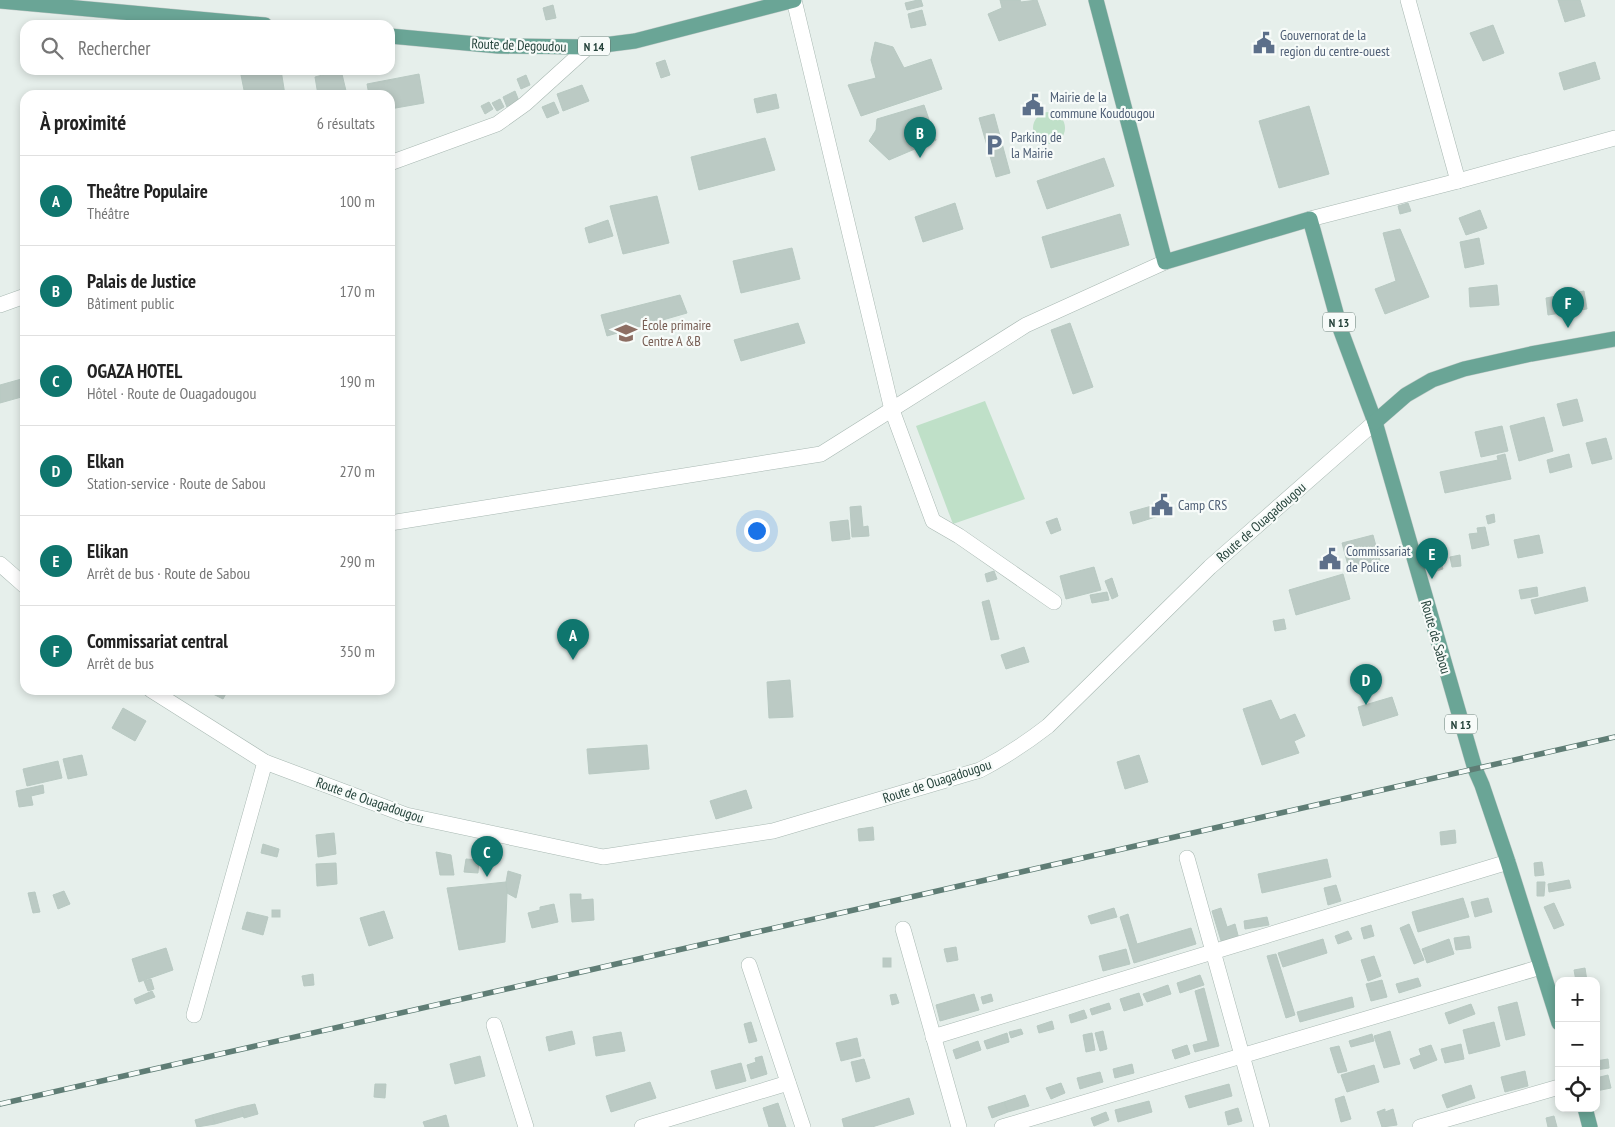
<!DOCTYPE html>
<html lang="fr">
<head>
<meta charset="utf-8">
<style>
	:root { --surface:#fff; --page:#f6f6f6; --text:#222; --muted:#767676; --line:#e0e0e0; --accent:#0f766e }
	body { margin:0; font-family:"PT Sans Narrow",sans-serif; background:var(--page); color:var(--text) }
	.controls { position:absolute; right:15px; bottom:15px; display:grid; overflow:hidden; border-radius:10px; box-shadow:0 2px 8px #0003 }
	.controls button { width:45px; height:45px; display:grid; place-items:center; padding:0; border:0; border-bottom:1px solid var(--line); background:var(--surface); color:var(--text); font:25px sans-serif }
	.you { position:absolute; left:756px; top:530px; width:18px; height:18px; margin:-12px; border:4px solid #fff; border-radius:50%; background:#1a73e8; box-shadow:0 0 0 8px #1a73e833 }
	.badge { display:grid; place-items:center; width:32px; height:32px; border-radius:50%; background:var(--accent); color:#fff; font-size:16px; font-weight:700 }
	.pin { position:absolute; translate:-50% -41px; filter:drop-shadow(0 1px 2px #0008) }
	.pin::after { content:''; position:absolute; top:26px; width:18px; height:15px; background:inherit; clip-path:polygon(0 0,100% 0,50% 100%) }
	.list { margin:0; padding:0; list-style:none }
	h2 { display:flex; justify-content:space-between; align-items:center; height:65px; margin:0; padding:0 20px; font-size:21px }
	h2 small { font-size:16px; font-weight:400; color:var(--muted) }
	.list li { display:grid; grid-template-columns:32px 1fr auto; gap:15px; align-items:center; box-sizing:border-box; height:90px; padding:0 20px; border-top:1px solid var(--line) }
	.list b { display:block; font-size:19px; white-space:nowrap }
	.list p { margin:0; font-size:16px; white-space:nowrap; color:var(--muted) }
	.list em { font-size:16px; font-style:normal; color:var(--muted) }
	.icon { flex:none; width:28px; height:28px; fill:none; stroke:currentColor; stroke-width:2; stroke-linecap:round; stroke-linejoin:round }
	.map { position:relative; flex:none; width:1615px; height:1127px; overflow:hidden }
	.search { position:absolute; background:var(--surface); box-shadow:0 2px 8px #0003; left:20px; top:20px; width:375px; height:55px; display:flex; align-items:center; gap:12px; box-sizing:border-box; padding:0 18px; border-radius:15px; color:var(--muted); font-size:19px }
	.panel { position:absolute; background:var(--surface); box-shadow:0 2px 8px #0003; left:20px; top:90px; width:375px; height:605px; border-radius:15px }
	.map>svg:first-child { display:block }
</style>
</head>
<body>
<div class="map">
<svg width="1615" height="1127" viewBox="0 0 1615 1127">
	<rect width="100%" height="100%" fill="#e6efeb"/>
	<!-- green -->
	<g fill="#bfe0c8">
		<circle cx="1049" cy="128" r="16"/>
		<polygon points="985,401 1025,499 953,524 916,426"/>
	</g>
	<!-- building -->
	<g fill="#bbcac4" stroke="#b8c9c2">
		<polygon points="918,0 921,0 923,6 907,10 905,3"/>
		<polygon points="1000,0 1020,0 1021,2 1037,0 1046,25 999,41 988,14 1002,8"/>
		<polygon points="1558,0 1580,0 1585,16 1565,22"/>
		<polygon points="553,5 556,18 546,20 543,8"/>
		<polygon points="922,10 926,25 911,28 908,14"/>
		<polygon points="1493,25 1504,53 1483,61 1470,33"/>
		<polygon points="875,42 893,47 904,68 931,59 942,89 861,116 848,85 876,78 871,60"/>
		<polygon points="665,60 670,75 661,78 656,63"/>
		<polygon points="1595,62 1600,79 1564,90 1559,73"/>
		<polygon points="240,70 281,70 285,95 245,95"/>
		<polygon points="341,70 347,95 318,95 315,77"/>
		<polygon points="419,74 424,103 390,109 390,95 369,95 367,84"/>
		<polygon points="526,75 530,85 521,89 517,79"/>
		<polygon points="582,85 589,101 563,111 557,94"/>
		<polygon points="515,91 519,101 507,107 503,97"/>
		<polygon points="776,94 779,108 757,113 754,99"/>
		<polygon points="500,99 504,107 497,111 492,103"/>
		<polygon points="489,102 493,109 485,114 481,106"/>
		<polygon points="554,102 559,113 547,118 542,107"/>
		<polygon points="924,105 936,140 889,160 869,141 876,130 877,119"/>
		<polygon points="1309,106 1329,174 1279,188 1259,121"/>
		<polygon points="994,114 1010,173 996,177 979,118"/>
		<polygon points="765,138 775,170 699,190 691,157"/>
		<polygon points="1104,158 1114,186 1047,209 1037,181"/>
		<polygon points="657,196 669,243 623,254 610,206"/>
		<polygon points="955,203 963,229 923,242 915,217"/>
		<polygon points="1408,203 1411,211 1400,214 1398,206"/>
		<polygon points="1480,210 1487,228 1466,235 1459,218"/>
		<polygon points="1120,214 1129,245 1051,268 1042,237"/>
		<polygon points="608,220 613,236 589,243 585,228"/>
		<polygon points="1400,229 1429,297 1385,314 1375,289 1396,281 1383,233"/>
		<polygon points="1479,238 1484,264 1465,268 1460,242"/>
		<polygon points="792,248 800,279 741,293 733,261"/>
		<polygon points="1497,285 1499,305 1470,307 1469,288"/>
		<polygon points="1584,291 1587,309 1548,315 1546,298"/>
		<polygon points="680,295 687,313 607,336 601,315"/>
		<polygon points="798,323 805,343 741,361 734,340"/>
		<polygon points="1070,323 1093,387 1073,394 1051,330"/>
		<polygon points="25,378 25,396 0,403 0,385"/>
		<polygon points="1577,399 1583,421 1563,426 1557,404"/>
		<polygon points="1544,417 1553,451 1519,461 1510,426"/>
		<polygon points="1502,426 1508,451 1481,457 1475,432"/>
		<polygon points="1606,438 1612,459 1592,464 1586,443"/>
		<polygon points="1505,454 1511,479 1445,493 1440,472 1498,460 1497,456"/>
		<polygon points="1569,454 1572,467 1550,473 1547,460"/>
		<polygon points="1159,504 1162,515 1133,524 1130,512"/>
		<polygon points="861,506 863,527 868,526 869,536 852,537 850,507"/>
		<polygon points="1494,514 1495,522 1488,524 1486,516"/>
		<polygon points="1057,518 1061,530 1051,534 1046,522"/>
		<polygon points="848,520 850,539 832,541 830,522"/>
		<polygon points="1485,527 1489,545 1472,549 1469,534 1478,533 1477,528"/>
		<polygon points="1373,535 1380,561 1349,569 1342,543"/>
		<polygon points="1539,535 1543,553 1518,558 1514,540"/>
		<polygon points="1460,555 1461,566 1452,567 1450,557"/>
		<polygon points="1440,560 1443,569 1433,572 1431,562"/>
		<polygon points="1094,567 1101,590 1066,599 1060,576"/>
		<polygon points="994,571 997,579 987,582 985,574"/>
		<polygon points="1343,574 1350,599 1296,615 1289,590"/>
		<polygon points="1112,578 1118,596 1112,599 1105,581"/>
		<polygon points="1537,587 1538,596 1521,599 1519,590"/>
		<polygon points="1585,587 1588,601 1535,614 1531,600"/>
		<polygon points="1107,592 1109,600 1092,603 1090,595"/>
		<polygon points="989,600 999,639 991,640 982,602"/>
		<polygon points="1284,619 1286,629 1275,631 1273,621"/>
		<polygon points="1024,647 1029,662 1006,669 1001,655"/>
		<polygon points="790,680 793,717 769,718 767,682"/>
		<polygon points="205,690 228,690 223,699"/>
		<polygon points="1392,697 1398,715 1363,726 1358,707"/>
		<polygon points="1271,700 1280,720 1295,714 1305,736 1294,741 1299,753 1262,765 1243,709"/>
		<polygon points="123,708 146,721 135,741 112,728"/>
		<polygon points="647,745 649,769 589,774 587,749"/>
		<polygon points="82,755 87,775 68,779 63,759"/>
		<polygon points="1139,755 1148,782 1125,789 1117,762"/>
		<polygon points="58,761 62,778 27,786 23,769"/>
		<polygon points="43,785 44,793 31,796 33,805 19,807 16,791"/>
		<polygon points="746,790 752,808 716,819 710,801"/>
		<polygon points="873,827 874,840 859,841 858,829"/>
		<polygon points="1455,830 1456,843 1441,845 1440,832"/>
		<polygon points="334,833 336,854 318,857 316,835"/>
		<polygon points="263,844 279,849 277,857 261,853"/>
		<polygon points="436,852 451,855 454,875 440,875"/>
		<polygon points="466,859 479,860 478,873 464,872"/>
		<polygon points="1327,859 1331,877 1262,893 1258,874"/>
		<polygon points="1542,862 1544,875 1535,876 1534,863"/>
		<polygon points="336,863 337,884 317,886 316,864"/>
		<polygon points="508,871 521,875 516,898 507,893 506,882"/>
		<polygon points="1569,880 1571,888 1549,892 1548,884"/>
		<polygon points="506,882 507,893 505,942 459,950 447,888"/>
		<polygon points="1537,882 1545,882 1544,896 1537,896"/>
		<polygon points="1336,885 1341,901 1328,905 1324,888"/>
		<polygon points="64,891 70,904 58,909 53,895"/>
		<polygon points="35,892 40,912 33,913 28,893"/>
		<polygon points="570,894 581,894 581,900 593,899 594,920 572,922"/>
		<polygon points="1463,898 1469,917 1418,932 1412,912"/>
		<polygon points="1488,898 1492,912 1475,917 1471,902"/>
		<polygon points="1554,903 1564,925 1554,929 1544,907"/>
		<polygon points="554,904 558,922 532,928 528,913 540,910 540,907"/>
		<polygon points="1114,908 1117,917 1091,924 1088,916"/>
		<polygon points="1221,908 1227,927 1235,924 1239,939 1222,944 1212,911"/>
		<rect x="272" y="910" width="8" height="7"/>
		<polygon points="384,911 393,938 369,946 360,918"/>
		<polygon points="247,912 268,917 263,935 242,929"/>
		<polygon points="1128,914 1137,944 1191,928 1196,944 1134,963 1120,917"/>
		<polygon points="1267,917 1269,925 1245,929 1244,921"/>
		<polygon points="1409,924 1424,960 1414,964 1400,928"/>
		<polygon points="1371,925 1374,936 1364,939 1361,928"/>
		<polygon points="1348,931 1352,939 1338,944 1335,936"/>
		<polygon points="1469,936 1471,948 1456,950 1454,938"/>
		<polygon points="1323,939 1327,953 1283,967 1278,953"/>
		<polygon points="1449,939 1454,954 1427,963 1422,949"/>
		<polygon points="956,947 958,960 947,962 944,949"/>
		<polygon points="166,948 173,970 139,982 132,959"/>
		<polygon points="1126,949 1130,964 1103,971 1099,956"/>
		<polygon points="1276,954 1295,1015 1286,1018 1267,956"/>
		<polygon points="1374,956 1381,976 1368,981 1361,960"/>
		<rect x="883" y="958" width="8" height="9"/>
		<polygon points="1585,968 1587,981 1576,981 1574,970"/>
		<polygon points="313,974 314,985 304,986 302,976"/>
		<polygon points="1200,975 1204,985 1180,993 1177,983"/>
		<polygon points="1418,978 1421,986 1399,993 1396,984"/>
		<polygon points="151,979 154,989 148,991 144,981"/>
		<polygon points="1382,980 1387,997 1371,1001 1366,984"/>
		<polygon points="1168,985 1171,994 1147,1002 1143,994"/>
		<polygon points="1204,988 1219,1046 1195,1052 1193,1045 1208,1041 1195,991"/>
		<polygon points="152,991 155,997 136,1004 134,999"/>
		<polygon points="1139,993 1143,1005 1124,1011 1120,999"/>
		<polygon points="896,994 899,1003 892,1005 890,995"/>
		<polygon points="974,994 979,1010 940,1021 936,1005"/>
		<polygon points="991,994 993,1001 983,1004 981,997"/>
		<polygon points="1352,997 1354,1007 1300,1022 1297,1012"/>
		<polygon points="1517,1002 1525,1035 1506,1040 1498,1007"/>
		<polygon points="1109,1003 1111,1009 1092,1015 1090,1009"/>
		<polygon points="1471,1004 1475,1014 1449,1024 1445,1013"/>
		<polygon points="1084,1010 1087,1018 1071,1023 1069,1015"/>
		<polygon points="1052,1021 1054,1029 1039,1033 1037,1026"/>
		<polygon points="751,1022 757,1041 749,1043 744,1024"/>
		<polygon points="1494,1022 1500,1046 1469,1054 1463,1030"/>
		<polygon points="1021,1029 1023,1034 1011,1038 1009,1032"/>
		<polygon points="572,1031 575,1044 549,1051 546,1037"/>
		<polygon points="1103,1031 1107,1049 1100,1051 1095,1033"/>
		<polygon points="1390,1031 1400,1064 1384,1068 1374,1036"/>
		<polygon points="621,1032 625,1051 596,1056 593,1037"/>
		<polygon points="1007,1033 1009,1042 987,1049 984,1041"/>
		<polygon points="1092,1033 1095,1050 1086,1052 1083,1035"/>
		<polygon points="1372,1034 1374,1041 1351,1047 1349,1041"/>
		<polygon points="857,1038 861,1056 841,1061 836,1043"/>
		<polygon points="978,1041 981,1050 956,1059 953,1050"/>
		<polygon points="1461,1044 1464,1059 1445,1063 1441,1049"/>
		<polygon points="1187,1045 1190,1054 1175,1059 1172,1050"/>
		<polygon points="1431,1045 1437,1060 1414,1069 1410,1059 1421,1055 1419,1049"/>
		<polygon points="1339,1046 1347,1071 1338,1073 1330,1048"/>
		<polygon points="480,1056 485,1076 455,1084 450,1064"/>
		<polygon points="762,1056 767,1074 751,1079 747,1065 756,1062 755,1058"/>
		<polygon points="864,1059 870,1078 856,1082 851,1062"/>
		<polygon points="1608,1059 1609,1068 1596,1070 1596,1061"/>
		<polygon points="741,1063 746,1081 716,1089 711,1071"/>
		<polygon points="1132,1064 1134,1073 1115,1078 1113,1069"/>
		<polygon points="1374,1065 1379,1082 1347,1092 1341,1075"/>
		<polygon points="1525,1071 1528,1086 1505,1092 1501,1077"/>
		<polygon points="1100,1072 1103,1082 1080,1089 1077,1078"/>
		<polygon points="1608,1075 1611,1088 1596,1091 1596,1078"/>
		<polygon points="650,1082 656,1098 611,1112 606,1096"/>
		<polygon points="1061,1083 1065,1093 1051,1099 1046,1088"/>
		<polygon points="375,1084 386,1084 385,1098 374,1097"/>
		<polygon points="1229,1084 1232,1096 1189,1108 1185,1096"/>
		<polygon points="1471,1085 1475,1098 1447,1108 1442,1095"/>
		<polygon points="1025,1095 1029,1106 1008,1112 1004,1102"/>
		<polygon points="1344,1096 1351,1119 1341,1122 1335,1099"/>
		<polygon points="909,1098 914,1114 872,1127 844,1127 842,1119"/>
		<polygon points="1149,1101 1152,1112 1118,1122 1115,1110"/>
		<polygon points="1004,1102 1008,1112 992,1118 988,1107"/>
		<polygon points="778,1103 786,1127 769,1127 763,1108"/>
		<polygon points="255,1104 258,1114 244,1118 241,1107"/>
		<polygon points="241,1107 244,1116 215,1124 212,1115"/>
		<polygon points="1238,1108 1242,1121 1228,1125 1225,1112"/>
		<polygon points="1385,1109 1385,1112 1393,1109 1397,1125 1382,1127 1377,1112"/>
		<polygon points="1106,1112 1109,1120 1094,1126 1091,1118"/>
		<polygon points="212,1115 215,1124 197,1127 195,1120"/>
		<polygon points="446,1115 449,1127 425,1127 423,1122"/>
		<polygon points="1554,1116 1557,1127 1548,1127 1546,1118"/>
	</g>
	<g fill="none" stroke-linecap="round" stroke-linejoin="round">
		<!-- minor casing -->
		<g stroke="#a8b8b2" stroke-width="16">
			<g id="minor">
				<polyline points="794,0 892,410 933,521 959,536 1054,602"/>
				<polyline points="1408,0 1458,181"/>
				<polyline points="390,163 497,124 525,104 588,47"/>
				<polyline points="1310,219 1458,181 1615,138"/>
				<polyline points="0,305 25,296"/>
				<polyline points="390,523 821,454 1026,325 1165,262"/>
				<polyline points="0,564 25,586"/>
				<path d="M151,690L265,762L406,815L603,857L773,831L980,770C1005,757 1026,743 1048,726L1210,567L1375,422"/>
				<polyline points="1187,858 1262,1127"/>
				<polyline points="903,929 959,1127"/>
				<polyline points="749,965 803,1127"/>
				<polyline points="194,1015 265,762"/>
				<polyline points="494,1025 526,1127"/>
				<polyline points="933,1037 1508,862"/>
				<polyline points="642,1127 788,1083"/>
				<polyline points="1002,1127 1541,967"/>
				<polyline points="1420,1127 1559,1087"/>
			</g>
		</g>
		<!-- major casing -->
		<g stroke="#c2cac8" stroke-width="16">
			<g id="major">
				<polyline points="1096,0 1165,262 1310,219 1341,331 1375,422 1475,769 1482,785 1508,862 1559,1023"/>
				<polyline points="0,1 265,25"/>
				<polyline points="390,36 498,46 588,47 635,41 794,0"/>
				<polyline points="1375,422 1406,395 1432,380 1464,369 1531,354 1615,339"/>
				<polyline points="1585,1108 1590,1127"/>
			</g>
		</g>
		<!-- minor -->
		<use href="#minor" stroke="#fff" stroke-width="15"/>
		<!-- major -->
		<use href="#major" stroke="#6aa596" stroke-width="15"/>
		<!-- rail casing -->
		<g stroke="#5f7d75" stroke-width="5.5">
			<polyline id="rail" points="0,1104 1615,737"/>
		</g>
		<!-- rail -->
		<use href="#rail" stroke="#f7fbf9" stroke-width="4" stroke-dasharray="11" stroke-linecap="butt"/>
	</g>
	<!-- icons -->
	<defs>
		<g id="civic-bare" transform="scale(1.725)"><path d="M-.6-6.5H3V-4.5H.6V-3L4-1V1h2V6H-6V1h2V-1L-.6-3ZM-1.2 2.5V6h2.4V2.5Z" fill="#5c6f8a" stroke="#f7fbf9" stroke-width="2.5" paint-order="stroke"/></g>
		<g id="parking-bare" transform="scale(1.725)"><path d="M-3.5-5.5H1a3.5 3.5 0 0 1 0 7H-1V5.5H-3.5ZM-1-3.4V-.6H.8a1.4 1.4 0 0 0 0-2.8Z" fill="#5c6f8a" stroke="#f7fbf9" stroke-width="2.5" paint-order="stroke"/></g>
		<g id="school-bare" transform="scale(1.725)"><path d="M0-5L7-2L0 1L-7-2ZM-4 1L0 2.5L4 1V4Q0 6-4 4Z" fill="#8d6e63" stroke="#f7fbf9" stroke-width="2.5" paint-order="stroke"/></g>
	</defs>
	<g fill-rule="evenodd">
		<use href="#civic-bare" x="1264" y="43"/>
		<use href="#civic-bare" x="1033" y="105"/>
		<use href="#parking-bare" x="994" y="145"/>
		<use href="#school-bare" x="626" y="333"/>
		<use href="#civic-bare" x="1162" y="505"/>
		<use href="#civic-bare" x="1330" y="559"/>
	</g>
	<g text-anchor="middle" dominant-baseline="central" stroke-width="4.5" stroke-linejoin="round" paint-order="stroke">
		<!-- shield labels -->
		<g fill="#f7fbf9" stroke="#637a73" stroke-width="1">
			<rect x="578" y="36.5" width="32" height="19" rx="4"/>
			<rect x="1323" y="312.5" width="32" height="19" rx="4"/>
			<rect x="1445" y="714.5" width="32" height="19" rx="4"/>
		</g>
		<g font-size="12" font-weight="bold" fill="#24423a">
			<text x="594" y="46">N 14</text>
			<text x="1339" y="322">N 13</text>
			<text x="1461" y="724">N 13</text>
		</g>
		<!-- service labels -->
		<g font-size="14" fill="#4e5e75" stroke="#f7fbf9" text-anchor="start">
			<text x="1280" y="35">Gouvernorat de la<tspan x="1280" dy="16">region du centre-ouest</tspan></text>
			<text x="1050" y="97">Mairie de la<tspan x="1050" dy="16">commune Koudougou</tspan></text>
			<text x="1011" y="137">Parking de<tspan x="1011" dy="16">la Mairie</tspan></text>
			<text x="1178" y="505">Camp CRS</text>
			<text x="1346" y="551">Commissariat<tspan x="1346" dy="16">de Police</tspan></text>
		</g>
		<!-- street labels -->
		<g font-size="14" fill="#24423a" stroke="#f7fbf9">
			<text transform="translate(519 45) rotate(2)">Route de Degoudou</text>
			<text transform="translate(1261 522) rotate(-41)">Route de Ouagadougou</text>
			<text transform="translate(1436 637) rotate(74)">Route de Sabou</text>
			<text transform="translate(937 781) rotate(-18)">Route de Ouagadougou</text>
			<text transform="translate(370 800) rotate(19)">Route de Ouagadougou</text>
		</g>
		<!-- education labels -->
		<g font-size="14" fill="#785e54" stroke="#f7fbf9" text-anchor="start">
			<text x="642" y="325">École primaire<tspan x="642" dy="16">Centre A &amp;B</tspan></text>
		</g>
	</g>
</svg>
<div class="controls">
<button>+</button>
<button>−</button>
<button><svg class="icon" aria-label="locate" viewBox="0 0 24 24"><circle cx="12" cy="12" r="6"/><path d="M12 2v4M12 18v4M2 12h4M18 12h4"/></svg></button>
</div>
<div class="you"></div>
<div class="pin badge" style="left:573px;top:660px">A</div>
<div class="pin badge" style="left:920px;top:158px">B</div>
<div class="pin badge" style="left:487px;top:877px">C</div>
<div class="pin badge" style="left:1366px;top:705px">D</div>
<div class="pin badge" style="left:1432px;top:579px">E</div>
<div class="pin badge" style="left:1568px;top:328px">F</div>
<div class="search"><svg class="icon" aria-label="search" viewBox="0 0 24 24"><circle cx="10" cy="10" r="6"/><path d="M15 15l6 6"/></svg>Rechercher</div>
<section class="panel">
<h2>À proximité<small>6 résultats</small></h2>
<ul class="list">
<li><span class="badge">A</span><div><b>Theâtre Populaire</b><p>Théâtre</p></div><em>100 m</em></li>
<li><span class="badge">B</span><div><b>Palais de Justice</b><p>Bâtiment public</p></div><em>170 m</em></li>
<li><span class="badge">C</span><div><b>OGAZA HOTEL</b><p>Hôtel · Route de Ouagadougou</p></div><em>190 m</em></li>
<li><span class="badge">D</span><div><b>Elkan</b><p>Station-service · Route de Sabou</p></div><em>270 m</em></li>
<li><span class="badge">E</span><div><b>Elikan</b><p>Arrêt de bus · Route de Sabou</p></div><em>290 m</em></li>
<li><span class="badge">F</span><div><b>Commissariat central</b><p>Arrêt de bus</p></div><em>350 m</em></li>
</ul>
</section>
</div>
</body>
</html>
